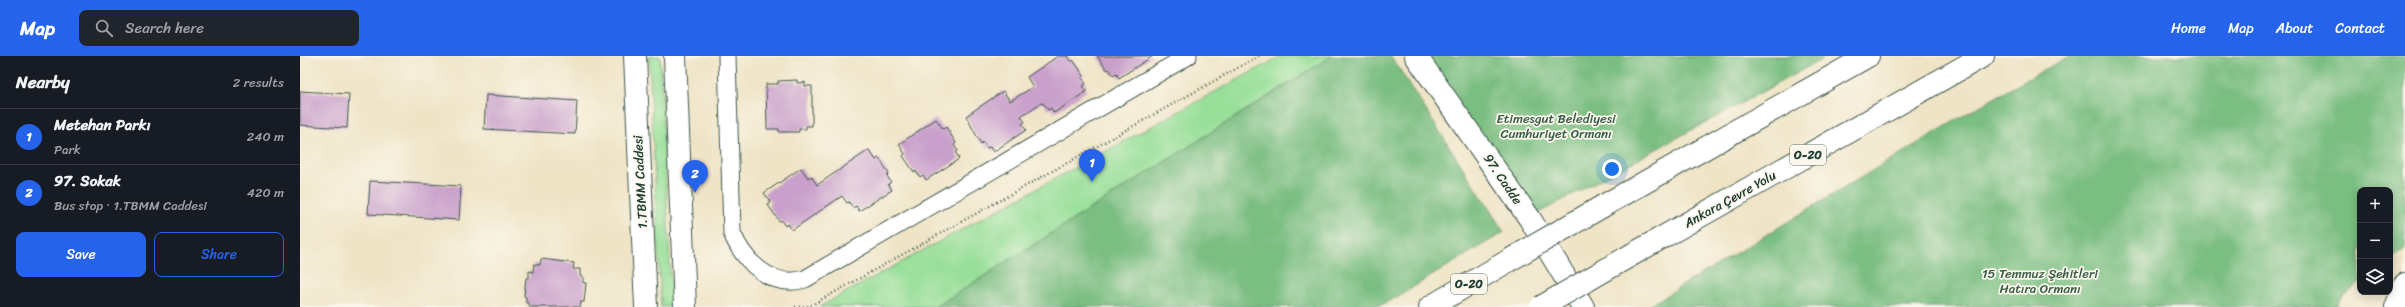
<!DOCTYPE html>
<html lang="en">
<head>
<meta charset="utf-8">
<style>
	:root { --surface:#171b24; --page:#20242c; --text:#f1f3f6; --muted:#9ea1a6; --line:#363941; --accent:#2563eb }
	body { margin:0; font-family:Sriracha,sans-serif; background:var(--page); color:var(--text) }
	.controls { position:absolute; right:12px; bottom:12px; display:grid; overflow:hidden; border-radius:8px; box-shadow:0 2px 10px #0003 }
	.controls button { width:36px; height:36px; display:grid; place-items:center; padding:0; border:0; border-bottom:1px solid var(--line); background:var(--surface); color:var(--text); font:20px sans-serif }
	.you { position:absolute; left:1312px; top:113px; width:14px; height:14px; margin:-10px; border:3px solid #fff; border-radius:50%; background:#1a73e8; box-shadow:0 0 0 6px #1a73e833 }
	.badge { display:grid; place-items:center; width:26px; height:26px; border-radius:50%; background:var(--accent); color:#fff; font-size:13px; font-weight:700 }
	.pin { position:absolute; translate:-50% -33px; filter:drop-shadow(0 1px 2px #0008) }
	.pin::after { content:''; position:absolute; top:21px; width:14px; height:12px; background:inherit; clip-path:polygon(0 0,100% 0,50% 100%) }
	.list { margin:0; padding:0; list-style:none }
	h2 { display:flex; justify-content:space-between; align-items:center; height:52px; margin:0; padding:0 16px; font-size:17px }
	h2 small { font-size:13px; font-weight:400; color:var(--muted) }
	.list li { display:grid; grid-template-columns:26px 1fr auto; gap:12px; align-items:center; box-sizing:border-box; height:56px; padding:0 16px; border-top:1px solid var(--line) }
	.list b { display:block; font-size:15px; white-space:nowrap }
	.list p { margin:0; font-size:13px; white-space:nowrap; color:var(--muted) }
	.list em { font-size:13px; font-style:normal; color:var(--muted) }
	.actions { display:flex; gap:8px; padding:12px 16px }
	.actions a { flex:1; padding:9px 0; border:1px solid var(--accent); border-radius:8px; text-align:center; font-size:14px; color:var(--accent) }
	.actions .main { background:var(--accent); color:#fff }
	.icon { flex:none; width:22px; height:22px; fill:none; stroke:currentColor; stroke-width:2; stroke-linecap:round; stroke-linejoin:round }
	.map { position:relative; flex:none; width:2105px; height:251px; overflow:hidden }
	header { display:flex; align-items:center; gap:24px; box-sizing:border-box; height:56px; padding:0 20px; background:var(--accent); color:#fff }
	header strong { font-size:19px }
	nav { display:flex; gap:22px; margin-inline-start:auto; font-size:14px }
	.search { width:280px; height:36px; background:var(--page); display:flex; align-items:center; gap:10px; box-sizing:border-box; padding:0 14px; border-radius:8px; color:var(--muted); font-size:15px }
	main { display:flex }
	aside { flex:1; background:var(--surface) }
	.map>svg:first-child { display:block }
</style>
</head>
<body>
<header>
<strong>Map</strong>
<div class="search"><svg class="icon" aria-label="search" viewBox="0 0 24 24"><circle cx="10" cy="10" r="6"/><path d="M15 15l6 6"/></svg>Search here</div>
<nav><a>Home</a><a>Map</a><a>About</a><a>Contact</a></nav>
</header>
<main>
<aside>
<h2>Nearby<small>2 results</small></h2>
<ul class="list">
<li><span class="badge">1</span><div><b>Metehan Parkı</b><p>Park</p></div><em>240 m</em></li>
<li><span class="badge">2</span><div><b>97. Sokak</b><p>Bus stop · 1.TBMM Caddesi</p></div><em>420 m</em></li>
</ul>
<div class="actions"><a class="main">Save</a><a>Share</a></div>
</aside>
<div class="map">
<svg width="2105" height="251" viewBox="0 0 2105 251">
	<rect width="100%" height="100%" fill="#fbf7ec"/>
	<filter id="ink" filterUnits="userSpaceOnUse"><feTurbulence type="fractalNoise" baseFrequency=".025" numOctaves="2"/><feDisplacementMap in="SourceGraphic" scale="8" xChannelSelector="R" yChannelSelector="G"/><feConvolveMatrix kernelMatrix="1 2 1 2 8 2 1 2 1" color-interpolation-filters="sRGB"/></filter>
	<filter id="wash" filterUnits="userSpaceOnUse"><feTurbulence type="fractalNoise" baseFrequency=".012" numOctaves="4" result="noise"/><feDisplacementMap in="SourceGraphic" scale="16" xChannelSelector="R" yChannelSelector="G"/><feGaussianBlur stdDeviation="0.9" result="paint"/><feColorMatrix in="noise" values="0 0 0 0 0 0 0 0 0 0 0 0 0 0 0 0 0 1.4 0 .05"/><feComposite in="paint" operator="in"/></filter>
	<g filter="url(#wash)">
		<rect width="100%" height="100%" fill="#efe4c6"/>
		<!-- green -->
		<g fill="#98df99" stroke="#5c8e66">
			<polygon points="349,0 360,0 372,251 361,251"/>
			<polygon points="981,0 1032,0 635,251 519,251"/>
		</g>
		<!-- forest -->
		<g fill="#7abe81" stroke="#4c7e5a">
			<polygon points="1032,0 1091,0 1204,176 1095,242 1076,251 635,251"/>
			<polygon points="1125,0 1528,0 1233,160"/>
			<polygon points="1769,0 2105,0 2105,193 2090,204 2090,134 2060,134 2060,227 2040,243 2037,251 1347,251 1671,55"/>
		</g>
		<g id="blocks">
			<!-- building -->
			<g fill="#c9a0cb">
				<polygon points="758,0 767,0 771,6 773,4 784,20 782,21 786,28 783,30 787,35 754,57 751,52 748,54 744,48 741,47 721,60 725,66 722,68 726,74 693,96 690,91 687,92 683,86 681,88 666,60 703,35 710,45 733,31 727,21"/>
				<polygon points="797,0 853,0 819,22 816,17 813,19 809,13 807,14"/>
				<polygon points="497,24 497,27 505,26 505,30 512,30 512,70 506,70 506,73 499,73 499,76 479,76 479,73 467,73 466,28 478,28 478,25"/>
				<polygon points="0,35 49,38 47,72 0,69"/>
				<polygon points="186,39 277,45 275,78 184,73"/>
				<polygon points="636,63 643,73 646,71 656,87 654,89 658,95 656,97 659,103 626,124 623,119 620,121 616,115 614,116 603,100 605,98 599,88"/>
				<polygon points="569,94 576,104 579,102 589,118 587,120 591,126 588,128 592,134 559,155 556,150 553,152 549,146 547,147 542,140 492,174 488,168 485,170 481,164 479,165 468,149 471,147 464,137 501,112 508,122 511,120 517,129"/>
				<polygon points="70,125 161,130 159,164 68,158"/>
				<polygon points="241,203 274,207 273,213 280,213 280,220 283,220 283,227 286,227 284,246 281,246 280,251 229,251 229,247 226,247 226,241 224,240 226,222 229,222 229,215 233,216 234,208 240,209"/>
			</g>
		</g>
	</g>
	<g filter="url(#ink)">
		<use href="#blocks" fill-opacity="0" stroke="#3e564a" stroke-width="1"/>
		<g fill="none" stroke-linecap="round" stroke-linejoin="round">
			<!-- street casing -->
			<g stroke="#3e564a" stroke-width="19">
				<path id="street" d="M427,0L432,177C444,206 472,233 505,223L888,0"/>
			</g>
			<!-- secondary casing -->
			<g stroke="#3e564a" stroke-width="24">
				<g id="secondary">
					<polyline points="1116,0 1230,163 1283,251"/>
					<polyline points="2096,251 2105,228"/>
				</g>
			</g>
			<!-- primary casing -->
			<g stroke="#3e564a" stroke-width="24">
				<g id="primary">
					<polyline points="335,0 346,251"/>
					<polyline points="375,0 385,251"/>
				</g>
			</g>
			<!-- highway casing -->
			<g stroke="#3e564a" stroke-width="24">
				<g id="highway">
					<polyline points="1303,150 1568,0"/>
					<polyline points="1333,198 1683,0"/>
					<polyline points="1130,251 1208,205"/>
				</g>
			</g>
			<!-- path -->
			<polyline stroke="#3e564a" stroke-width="2.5" stroke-dasharray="1 3" stroke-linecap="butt" points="495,251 510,250 959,0"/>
			<!-- street -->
			<use href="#street" stroke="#fff" stroke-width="17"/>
			<!-- secondary -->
			<use href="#secondary" stroke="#fff" stroke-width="22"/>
			<!-- primary -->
			<use href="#primary" stroke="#fff" stroke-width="22"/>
			<!-- highway -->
			<use href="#highway" stroke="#fff" stroke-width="22"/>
			<!-- highway-bridge casing -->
			<g stroke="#3e564a" stroke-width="24" stroke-linecap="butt">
				<g id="highway-bridge">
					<polyline points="1208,205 1303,150"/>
					<polyline points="1241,251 1333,198"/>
				</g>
			</g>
			<!-- highway-bridge -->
			<use href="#highway-bridge" stroke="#fff" stroke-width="22"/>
		</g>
	</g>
	<g text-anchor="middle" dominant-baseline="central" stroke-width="3.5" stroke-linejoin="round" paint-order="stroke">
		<!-- shield labels -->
		<g fill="#fbf7ec" stroke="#61756b" stroke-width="1">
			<rect x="1490" y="89" width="36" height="20" rx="3"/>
			<rect x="1151" y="218" width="36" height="20" rx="3"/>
		</g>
		<g font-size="12" font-weight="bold" fill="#1f3d34">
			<text x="1508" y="99">O-20</text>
			<text x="1169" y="228">O-20</text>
		</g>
		<!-- park labels -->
		<g font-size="13" fill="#375d48" stroke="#fbf7ec">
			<text x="1256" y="62">Etimesgut Belediyesi<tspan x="1256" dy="15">Cumhuriyet Ormanı</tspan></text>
			<text x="1740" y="217">15 Temmuz Şehitleri<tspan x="1740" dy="15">Hatıra Ormanı</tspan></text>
		</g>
		<!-- street labels -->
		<g font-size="13" fill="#1f3d34" stroke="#fbf7ec">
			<text transform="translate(1203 123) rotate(56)">97. Cadde</text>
			<text transform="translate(340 126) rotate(-93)">1.TBMM Caddesi</text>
			<text transform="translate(1430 143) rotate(-29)">Ankara Çevre Yolu</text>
		</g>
	</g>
</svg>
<div class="controls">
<button>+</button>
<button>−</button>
<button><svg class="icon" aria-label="layers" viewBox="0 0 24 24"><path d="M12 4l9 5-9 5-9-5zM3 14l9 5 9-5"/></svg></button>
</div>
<div class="you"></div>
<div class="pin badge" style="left:792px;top:126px">1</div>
<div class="pin badge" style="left:395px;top:137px">2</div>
</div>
</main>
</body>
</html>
